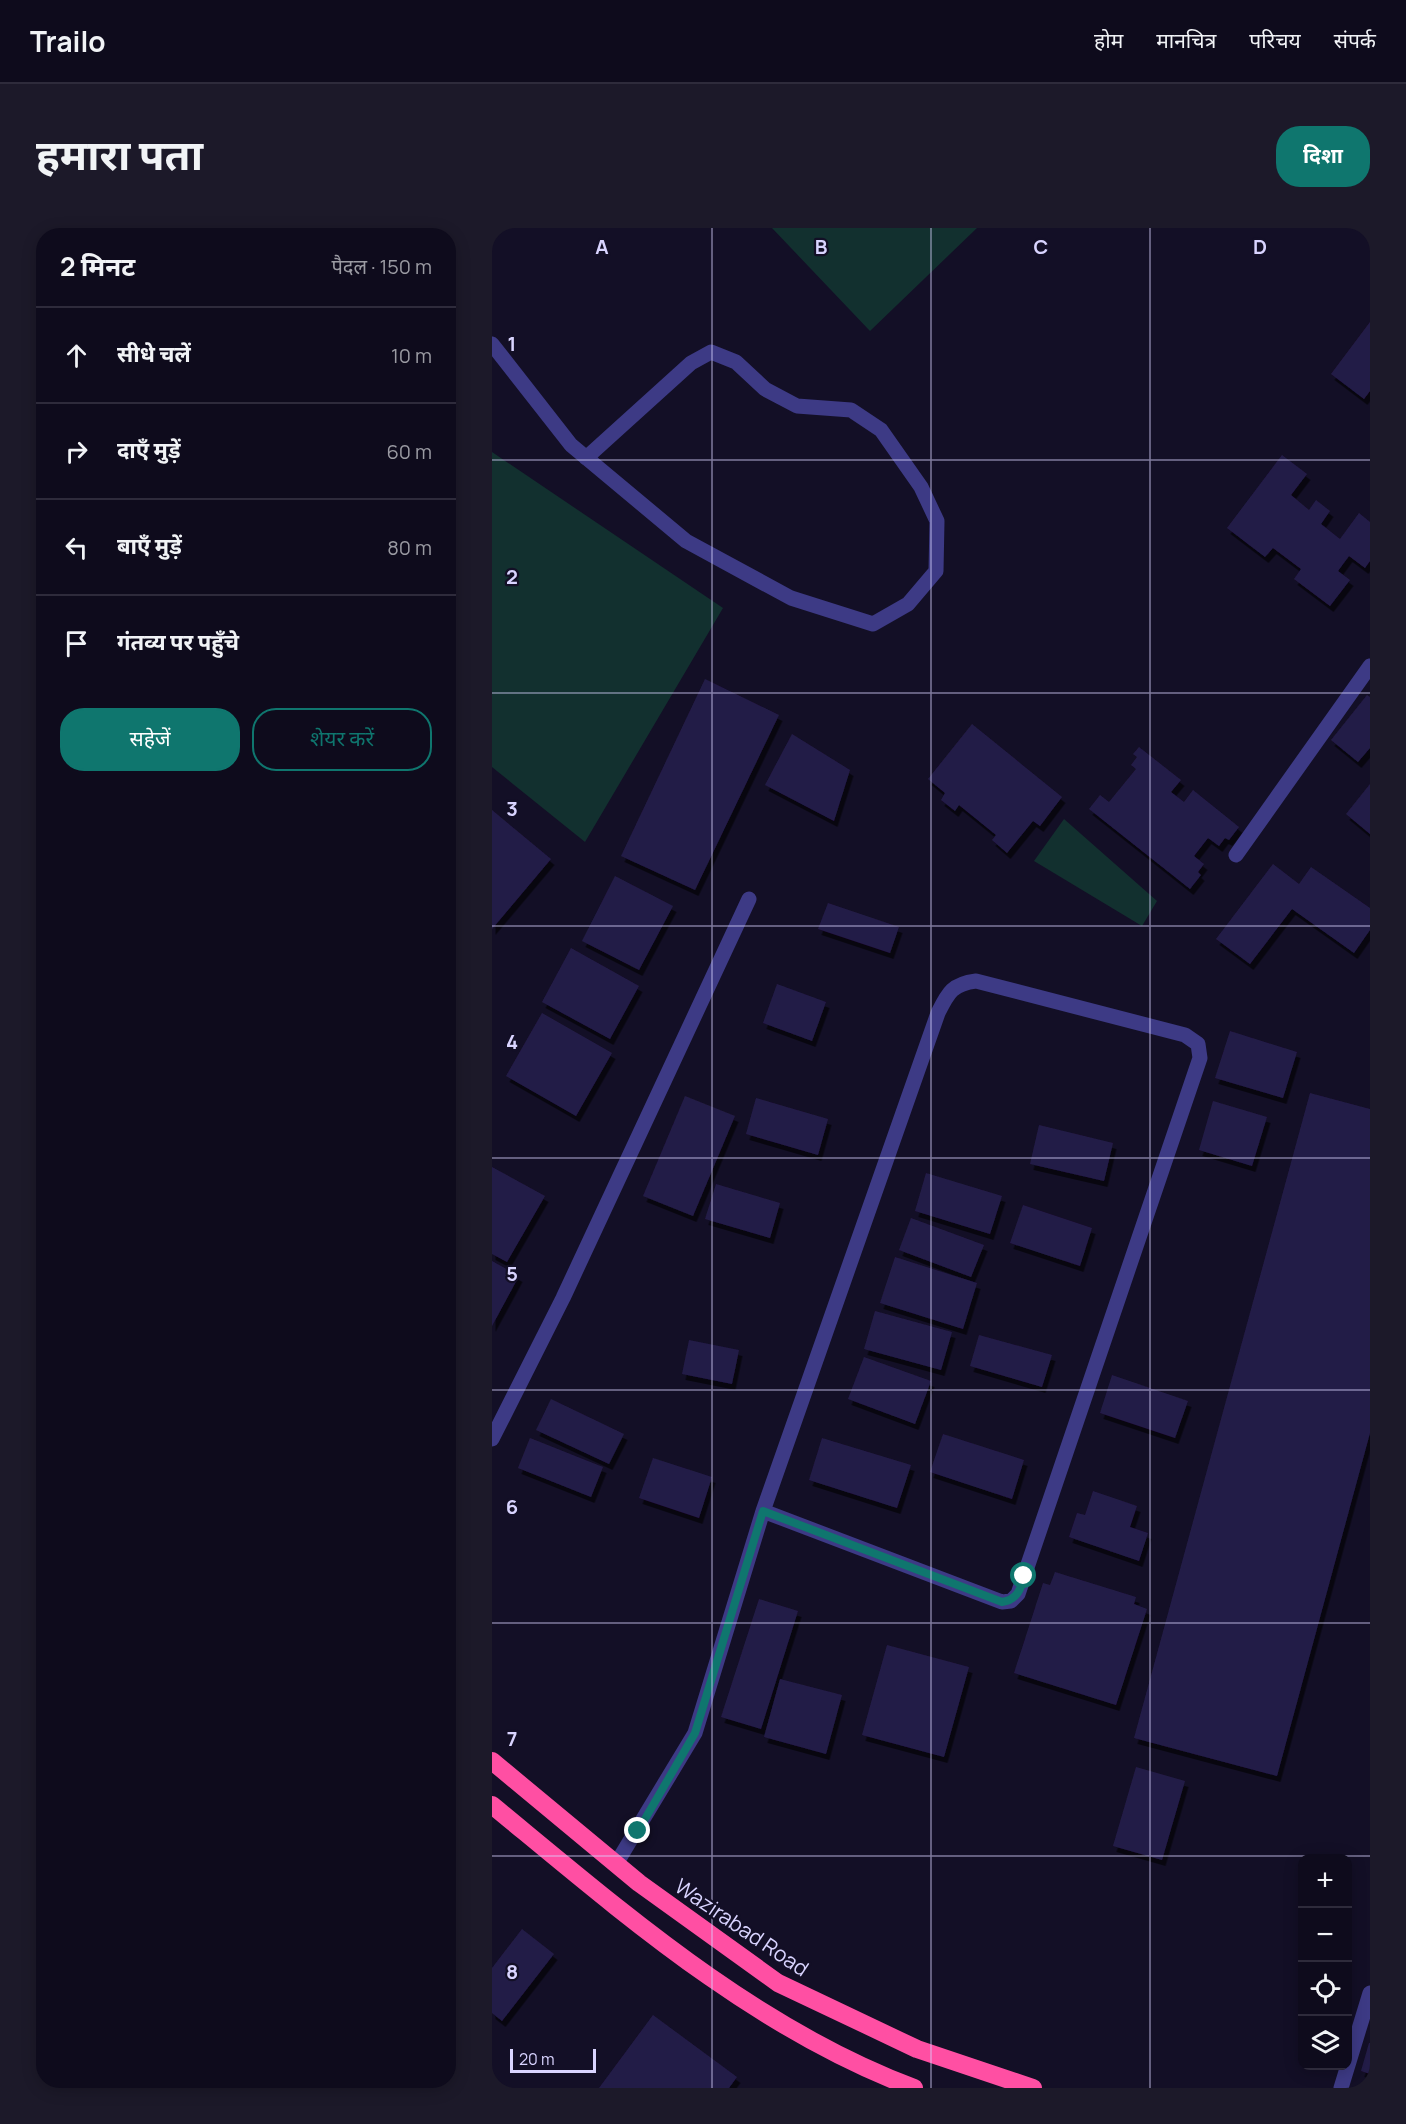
<!DOCTYPE html>
<html lang="hi">
<head>
<meta charset="utf-8">
<style>
	:root { --surface:#0e0b1c; --page:#1c1929; --text:#f1f3f6; --muted:#9b9ba3; --line:#2e2b3b; --accent:#0f766e }
	body { margin:0; font-family:Manrope,"Noto Sans Devanagari",sans-serif; background:var(--page); color:var(--text) }
	.controls { position:absolute; right:18px; bottom:18px; display:grid; overflow:hidden; border-radius:12px; box-shadow:0 3px 15px #0003 }
	.controls button { width:54px; height:54px; display:grid; place-items:center; padding:0; border:0; border-bottom:2px solid var(--line); background:var(--surface); color:var(--text); font:30px sans-serif }
	.scale { position:absolute; left:18px; bottom:15px; width:86px; box-sizing:border-box; padding-left:6px; border:3px solid #d9d4ff; border-top:0; font-size:16px; line-height:21px; white-space:nowrap; color:#d9d4ff; -webkit-text-stroke:4px #130f26; paint-order:stroke }
	.stop { position:absolute; width:18px; height:18px; margin:-14px; border:4px solid #0f766e; border-radius:50%; background:#fff }
	.stop.end { background:#0f766e; border-color:#fff; box-shadow:0 2px 6px #0008 }
	.list { margin:0; padding:0; list-style:none }
	h2 { display:flex; justify-content:space-between; align-items:center; height:78px; margin:0; padding:0 24px; font-size:26px }
	h2 small { font-size:20px; font-weight:400; color:var(--muted) }
	.list li { display:grid; grid-template-columns:39px 1fr auto; gap:18px; align-items:center; box-sizing:border-box; height:96px; padding:0 24px; border-top:2px solid var(--line) }
	.list b { display:block; font-size:22px; white-space:nowrap }
	.list em { font-size:20px; font-style:normal; color:var(--muted) }
	.actions { display:flex; gap:12px; padding:18px 24px }
	.actions a { flex:1; padding:14px 0; border:2px solid var(--accent); border-radius:24px; text-align:center; font-size:21px; color:var(--accent) }
	.actions .main { background:var(--accent); color:#fff }
	.icon { flex:none; width:33px; height:33px; fill:none; stroke:currentColor; stroke-width:2; stroke-linecap:round; stroke-linejoin:round }
	.map { position:relative; flex:none; width:878px; height:1860px; overflow:hidden; border-radius:24px }
	header { display:flex; align-items:center; gap:36px; box-sizing:border-box; height:84px; padding:0 30px; background:var(--surface); border-bottom:2px solid var(--line) }
	header strong { font-size:28px }
	nav { display:flex; gap:33px; margin-inline-start:auto; font-size:21px }
	.intro { display:flex; align-items:center; justify-content:space-between; box-sizing:border-box; height:144px; padding:0 36px }
	h1 { margin:0; font-size:42px }
	.button { padding:15px 27px; border-radius:24px; background:var(--accent); color:#fff; font-size:21px; font-weight:700 }
	main { display:flex; gap:36px; padding:0 36px }
	aside { flex:1; background:var(--surface); border-radius:24px; box-shadow:0 3px 15px #0003 }
	.map>svg:first-child { display:block }
</style>
</head>
<body>
<header>
<strong>Trailo</strong>
<nav><a>होम</a><a>मानचित्र</a><a>परिचय</a><a>संपर्क</a></nav>
</header>
<div class="intro"><h1>हमारा पता</h1><a class="button">दिशा</a></div>
<main>
<aside>
<h2>2 मिनट<small>पैदल · 150 m</small></h2>
<ul class="list">
<li><svg class="icon" aria-label="ahead" viewBox="0 0 24 24"><path d="M12 20V5M6 11l6-6 6 6"/></svg><div><b>सीधे चलें</b></div><em>10 m</em></li>
<li><svg class="icon" aria-label="right" viewBox="0 0 24 24"><path d="M7 20v-9h11M14 6l5 5-5 5"/></svg><div><b>दाएँ मुड़ें</b></div><em>60 m</em></li>
<li><svg class="icon" aria-label="left" viewBox="0 0 24 24"><path d="M17 20v-9H6M10 6l-5 5 5 5"/></svg><div><b>बाएँ मुड़ें</b></div><em>80 m</em></li>
<li><svg class="icon" aria-label="arrive" viewBox="0 0 24 24"><path d="M6 21V4h12l-3 4 3 4H6"/></svg><div><b>गंतव्य पर पहुँचे</b></div></li>
</ul>
<div class="actions"><a class="main">सहेजें</a><a>शेयर करें</a></div>
</aside>
<div class="map">
<svg width="878" height="1860" viewBox="0 0 878 1860">
	<defs>
		<filter id="shadow"><feDropShadow dx="3.5" dy="6" stdDeviation="0" flood-color="#0009"/></filter>
	</defs>
	<rect width="100%" height="100%" fill="#130f26"/>
	<!-- green -->
	<g fill="#12302f">
		<polygon points="280,0 485,0 378,103"/>
		<polygon points="0,224 231,380 93,614 0,539"/>
		<polygon points="572,591 665,673 650,698 542,633"/>
	</g>
	<!-- building -->
	<g fill="#241b47" filter="url(#shadow)">
		<polygon points="878,94 878,163 872,171 839,146"/>
		<polygon points="790,227 815,246 799,267 817,282 824,272 838,283 829,296 848,311 867,285 878,294 878,333 873,340 857,328 846,343 858,352 838,378 802,351 809,341 781,320 773,329 735,300"/>
		<polygon points="213,451 287,487 203,662 129,628"/>
		<polygon points="875,467 878,469 878,520 866,534 839,512"/>
		<polygon points="480,496 570,569 548,598 541,593 515,625 500,612 504,607 467,577 463,583 449,572 453,565 436,551"/>
		<polygon points="300,506 358,542 342,593 273,557"/>
		<polygon points="647,519 689,552 679,564 692,574 701,562 747,599 737,612 733,610 727,618 716,610 702,628 712,636 706,644 709,647 698,661 597,581 608,567 617,574 644,541 639,537 645,529 641,526"/>
		<polygon points="878,556 878,606 854,586"/>
		<polygon points="0,582 59,631 0,701"/>
		<polygon points="781,636 807,656 819,639 878,680 878,702 862,725 800,681 758,736 724,711"/>
		<polygon points="123,648 181,678 147,742 90,713"/>
		<polygon points="336,675 407,699 398,725 326,701"/>
		<polygon points="79,720 147,758 118,811 50,774"/>
		<polygon points="285,756 334,774 320,813 271,795"/>
		<polygon points="50,785 120,825 84,888 14,848"/>
		<polygon points="738,803 805,824 791,870 723,850"/>
		<polygon points="818,865 878,881 878,1205 785,1548 642,1510"/>
		<polygon points="193,868 243,888 201,988 151,968"/>
		<polygon points="264,870 336,891 326,927 254,906"/>
		<polygon points="721,873 775,889 760,938 707,922"/>
		<polygon points="547,897 621,915 612,953 538,936"/>
		<polygon points="0,939 53,968 15,1034 0,1026"/>
		<polygon points="434,945 510,968 498,1006 423,983"/>
		<polygon points="224,956 288,975 278,1010 213,991"/>
		<polygon points="531,977 600,1000 588,1038 518,1015"/>
		<polygon points="419,990 492,1017 479,1049 407,1022"/>
		<polygon points="403,1029 485,1055 471,1101 388,1075"/>
		<polygon points="0,1033 27,1048 0,1098"/>
		<polygon points="383,1083 460,1104 449,1142 372,1121"/>
		<polygon points="487,1107 560,1127 550,1159 478,1138"/>
		<polygon points="197,1112 247,1122 240,1156 190,1146"/>
		<polygon points="372,1129 439,1153 423,1196 356,1171"/>
		<polygon points="620,1147 696,1173 683,1210 608,1185"/>
		<polygon points="59,1171 132,1206 117,1236 44,1202"/>
		<polygon points="451,1206 532,1232 520,1271 438,1244"/>
		<polygon points="38,1210 111,1239 99,1269 26,1240"/>
		<polygon points="330,1210 419,1237 405,1280 317,1252"/>
		<polygon points="161,1230 220,1249 207,1290 147,1270"/>
		<polygon points="601,1263 645,1278 638,1299 656,1305 647,1333 577,1309 585,1285 593,1287"/>
		<polygon points="563,1344 644,1369 642,1376 655,1381 624,1477 522,1445 551,1355 558,1357"/>
		<polygon points="267,1371 306,1383 269,1501 229,1489"/>
		<polygon points="395,1417 477,1439 452,1529 370,1507"/>
		<polygon points="288,1451 350,1467 334,1526 272,1509"/>
		<polygon points="644,1539 693,1553 670,1632 621,1618"/>
		<polygon points="30,1701 62,1726 10,1793 0,1785 0,1740"/>
		<polygon points="161,1787 245,1849 237,1860 107,1860"/>
		<polygon points="877,1815 878,1815 878,1846 869,1843"/>
	</g>
	<g fill="none" stroke-linecap="round" stroke-linejoin="round">
		<!-- minor -->
		<g stroke="#3d3a85" stroke-width="15">
			<polyline points="0,116 79,217 194,313 299,370 381,396 416,376 444,343 445,293 429,259 389,202 359,182 305,178 273,161 244,134 219,124 199,135 94,230"/>
			<polyline points="744,627 878,438"/>
			<polyline points="0,1211 71,1070 257,671"/>
			<path d="M124,1636L203,1505L271,1283L446,785C456,765 460,756 484,753L693,807L706,816L708,830L526,1366L519,1373L510,1374L271,1283"/>
			<polyline points="849,1860 878,1765"/>
		</g>
		<!-- highway -->
		<g stroke="#ff4fa3" stroke-width="18">
			<polyline points="0,1533 147,1655 286,1755 425,1821 541,1860"/>
			<path d="M0,1577C130,1684 262,1800 422,1860"/>
		</g>
	</g>
	<g fill="none" stroke-linecap="round" stroke-linejoin="round">
		<!-- route -->
		<path stroke="#0f766e" stroke-width="8" d="M146,1603L203,1505L271,1283L510,1374C525,1372 529,1361 532,1348"/>
	</g>
	<!-- grid -->
	<path fill="none" stroke="#d9d4ff" stroke-width="1.5" stroke-opacity="0.55" d="M220,0V1860M439,0V1860M658,0V1860M0,232H878M0,465H878M0,698H878M0,930H878M0,1162H878M0,1395H878M0,1628H878"/>
	<g text-anchor="middle" dominant-baseline="central" stroke-width="4.5" stroke-linejoin="round" paint-order="stroke">
		<!-- street labels -->
		<g font-size="21" fill="#d9d4ff" stroke="#130f26">
			<text transform="translate(250 1699) rotate(34)">Wazirabad Road</text>
		</g>
	</g>
	<g font-size="20" text-anchor="middle" font-weight="bold" fill="#d9d4ff" stroke="#130f26" stroke-width="4.5" stroke-linejoin="round" paint-order="stroke">
		<text x="110" y="26">A</text>
		<text x="329" y="26">B</text>
		<text x="549" y="26">C</text>
		<text x="768" y="26">D</text>
		<text x="20" y="123">1</text>
		<text x="20" y="356">2</text>
		<text x="20" y="588">3</text>
		<text x="20" y="821">4</text>
		<text x="20" y="1053">5</text>
		<text x="20" y="1286">6</text>
		<text x="20" y="1518">7</text>
		<text x="20" y="1751">8</text>
	</g>
</svg>
<div class="controls">
<button>+</button>
<button>−</button>
<button><svg class="icon" aria-label="locate" viewBox="0 0 24 24"><circle cx="12" cy="12" r="6"/><path d="M12 2v4M12 18v4M2 12h4M18 12h4"/></svg></button>
<button><svg class="icon" aria-label="layers" viewBox="0 0 24 24"><path d="M12 4l9 5-9 5-9-5zM3 14l9 5 9-5"/></svg></button>
</div>
<div class="scale">20 m</div>
<div class="stop" style="left:532px;top:1348px"></div>
<div class="stop end" style="left:146px;top:1603px"></div>
</div>
</main>
</body>
</html>
